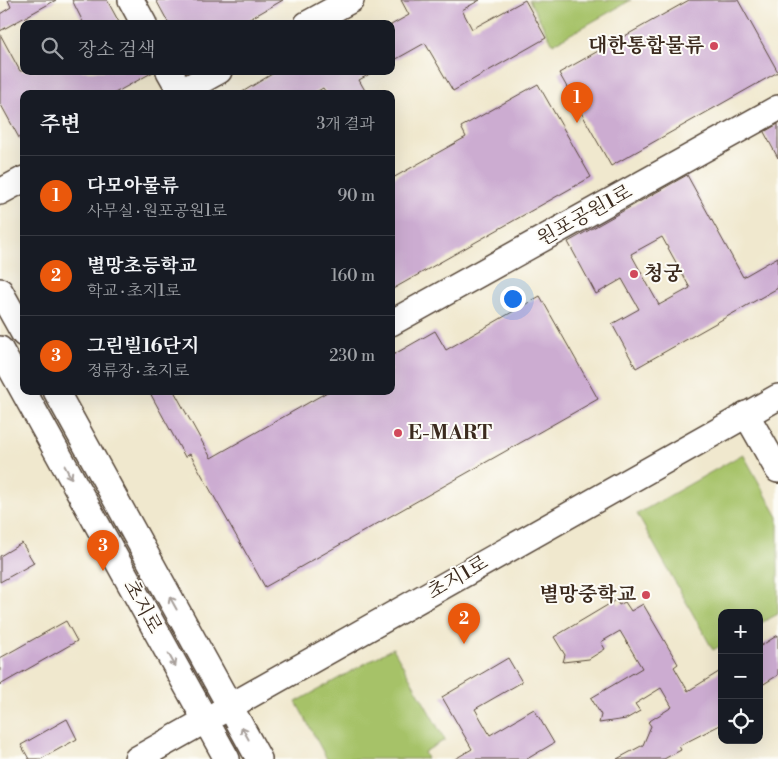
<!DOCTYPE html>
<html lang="ko">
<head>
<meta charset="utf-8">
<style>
	:root { --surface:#171b24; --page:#242831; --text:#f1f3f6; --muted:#9ea1a6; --line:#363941; --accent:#ea580c }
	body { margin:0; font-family:"Libre Bodoni","Noto Serif KR",serif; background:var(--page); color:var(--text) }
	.controls { position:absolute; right:15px; bottom:15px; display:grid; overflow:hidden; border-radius:10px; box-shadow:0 5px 20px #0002 }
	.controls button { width:45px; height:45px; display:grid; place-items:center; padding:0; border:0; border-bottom:1px solid var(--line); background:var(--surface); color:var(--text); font:25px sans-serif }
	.you { position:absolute; left:512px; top:298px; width:18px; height:18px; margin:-12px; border:4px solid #fff; border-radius:50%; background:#1a73e8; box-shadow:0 0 0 8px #1a73e833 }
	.badge { display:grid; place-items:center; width:32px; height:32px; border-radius:50%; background:var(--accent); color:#fff; font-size:16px; font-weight:700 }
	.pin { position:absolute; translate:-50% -41px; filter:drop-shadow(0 1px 2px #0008) }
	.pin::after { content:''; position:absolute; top:26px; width:18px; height:15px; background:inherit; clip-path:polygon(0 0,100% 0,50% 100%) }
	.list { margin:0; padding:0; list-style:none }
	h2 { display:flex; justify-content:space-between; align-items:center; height:65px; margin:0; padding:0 20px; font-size:21px }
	h2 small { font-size:16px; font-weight:400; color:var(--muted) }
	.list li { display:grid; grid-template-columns:32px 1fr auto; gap:15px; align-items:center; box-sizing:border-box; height:80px; padding:0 20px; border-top:1px solid var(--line) }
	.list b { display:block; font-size:19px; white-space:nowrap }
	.list p { margin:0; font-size:16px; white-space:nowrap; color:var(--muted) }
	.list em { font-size:16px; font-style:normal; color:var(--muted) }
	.icon { flex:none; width:28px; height:28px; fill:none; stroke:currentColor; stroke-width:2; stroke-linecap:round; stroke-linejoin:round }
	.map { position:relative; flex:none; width:778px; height:759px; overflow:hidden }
	.search { position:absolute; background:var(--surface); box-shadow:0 5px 20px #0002; left:20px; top:20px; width:375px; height:55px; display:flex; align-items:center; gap:12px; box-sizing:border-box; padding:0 18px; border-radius:10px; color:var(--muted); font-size:19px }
	.panel { position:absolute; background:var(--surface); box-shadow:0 5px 20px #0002; left:20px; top:90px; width:375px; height:305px; border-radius:10px }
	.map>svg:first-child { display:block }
</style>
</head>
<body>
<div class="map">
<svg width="778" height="759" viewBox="0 0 778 759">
	<rect width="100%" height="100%" fill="#fdfcf7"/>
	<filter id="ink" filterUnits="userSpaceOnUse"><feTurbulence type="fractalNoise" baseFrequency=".02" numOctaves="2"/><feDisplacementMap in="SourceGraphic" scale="10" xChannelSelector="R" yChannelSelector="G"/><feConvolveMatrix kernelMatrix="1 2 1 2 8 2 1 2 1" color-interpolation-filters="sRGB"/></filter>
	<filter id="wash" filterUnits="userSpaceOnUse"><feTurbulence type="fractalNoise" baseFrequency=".0096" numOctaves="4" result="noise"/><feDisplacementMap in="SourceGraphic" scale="20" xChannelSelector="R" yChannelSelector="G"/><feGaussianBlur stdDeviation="1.12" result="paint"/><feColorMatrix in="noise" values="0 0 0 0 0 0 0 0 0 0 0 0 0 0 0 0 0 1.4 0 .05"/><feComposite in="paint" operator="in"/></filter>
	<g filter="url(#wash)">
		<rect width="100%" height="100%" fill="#f0e8ce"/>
		<!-- green -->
		<g fill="#a6c268" stroke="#707643">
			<polygon points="529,0 631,0 553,44"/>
			<polygon points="743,454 778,517 778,614 759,624 759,613 722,613 722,645 713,650 637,514"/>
			<polygon points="393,648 445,740 424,752 427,759 327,759 296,702"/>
		</g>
		<g id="blocks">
			<!-- building -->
			<g fill="#ccacd1" fill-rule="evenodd">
				<polygon points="8,0 56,0 0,31 0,14 11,7"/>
				<polygon points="72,0 107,0 120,24 84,24"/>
				<polygon points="156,0 283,0 241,24 169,24"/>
				<polygon points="401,0 480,0 462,10 472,29 525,0 546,38 453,91 425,43 391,62 391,25 409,15"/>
				<polygon points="689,0 738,0 778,72 611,166 559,73"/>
				<polygon points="0,34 20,71 155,71 113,94 24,94 24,147 0,103"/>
				<polygon points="277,71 375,71 359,80 367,94 327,94 323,88 313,94 239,94"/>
				<polygon points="538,84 591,177 391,290 391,179 466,137 461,127"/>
				<polygon points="778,124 778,158 764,132"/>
				<path d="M687,175L743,277L778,257V288L636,368L612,324L639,309L622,279L596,294L568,242ZM662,237L690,288L659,305L631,254Z"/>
				<polygon points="540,296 598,399 265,587 190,454 185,457 149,391 174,391 211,458 329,391 391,391 391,356 435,331 446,350"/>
				<polygon points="22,543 34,563 0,582 0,556"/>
				<polygon points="616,600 619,605 625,602 631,611 643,604 678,664 674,667 688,691 722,670 722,724 679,746 681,750 664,759 617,759 643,745 651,726 648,722 672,707 661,688 635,704 640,711 626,719 599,723 601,715 591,698 642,668 620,631 601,642 605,649 589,659 563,662 565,655 554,637"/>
				<polygon points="66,621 77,641 0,685 0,658"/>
				<polygon points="778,635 778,675 759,687 759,647"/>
				<polygon points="508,658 522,682 475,709 490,735 534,709 554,743 527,759 455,759 472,749 442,697"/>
				<polygon points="67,719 77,739 41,759 29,759 21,745"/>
			</g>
		</g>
	</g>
	<g filter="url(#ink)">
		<use href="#blocks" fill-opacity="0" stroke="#564638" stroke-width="1"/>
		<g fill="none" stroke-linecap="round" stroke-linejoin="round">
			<!-- secondary casing -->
			<g stroke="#564638" stroke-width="28">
				<g id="secondary">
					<polyline points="131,0 144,24"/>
					<polyline points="307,24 351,0"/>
					<polyline points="169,71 182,94"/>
					<polyline points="177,94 219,71"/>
					<polyline points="0,192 24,179"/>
					<polyline points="0,291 24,334"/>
					<polyline points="391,323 778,108"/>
					<polyline points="0,349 227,759"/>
					<polyline points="56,391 259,759"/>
					<polyline points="746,414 778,470"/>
					<polyline points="137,759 778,397"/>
				</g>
			</g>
			<!-- secondary -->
			<use href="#secondary" stroke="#fff" stroke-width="25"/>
		</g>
		<!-- one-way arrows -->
		<defs><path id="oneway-shaft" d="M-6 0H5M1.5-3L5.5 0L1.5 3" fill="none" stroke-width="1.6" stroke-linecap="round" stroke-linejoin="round" transform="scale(1.25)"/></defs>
		<g stroke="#a79f9a">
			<use href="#oneway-shaft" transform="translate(68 472) rotate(61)"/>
			<use href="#oneway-shaft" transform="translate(173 603) rotate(-119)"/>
			<use href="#oneway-shaft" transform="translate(172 660) rotate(61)"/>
			<use href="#oneway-shaft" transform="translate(245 733) rotate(-119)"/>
		</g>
	</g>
	<!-- markers -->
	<g fill="#d1495b" stroke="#fdfcf7" stroke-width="2">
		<circle cx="714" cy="46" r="5"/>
		<circle cx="634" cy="274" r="5"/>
		<circle cx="398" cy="433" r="5"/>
		<circle cx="646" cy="595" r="5"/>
	</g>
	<g text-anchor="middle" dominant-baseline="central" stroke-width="4" stroke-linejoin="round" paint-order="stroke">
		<!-- poi labels -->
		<g font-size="20" font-weight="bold" fill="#3b2a1e" stroke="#fdfcf7" text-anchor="end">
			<text x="704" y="46">대한통합물류</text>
			<text x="644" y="274" text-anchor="start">청궁</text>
			<text x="408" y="433" text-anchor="start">E-MART</text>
			<text x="636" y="595">별망중학교</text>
		</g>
		<!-- street labels -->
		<g font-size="20" fill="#3b2a1e" stroke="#fdfcf7">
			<text transform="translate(585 216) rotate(-29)">원포공원1로</text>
			<text transform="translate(458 578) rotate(-30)">초지1로</text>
			<text transform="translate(142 607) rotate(61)">초지로</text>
		</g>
	</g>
</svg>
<div class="controls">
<button>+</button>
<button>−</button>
<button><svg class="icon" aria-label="locate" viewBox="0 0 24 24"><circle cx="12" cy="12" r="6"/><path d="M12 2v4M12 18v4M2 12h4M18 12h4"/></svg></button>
</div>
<div class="you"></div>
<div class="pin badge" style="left:577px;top:123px">1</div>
<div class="pin badge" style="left:464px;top:644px">2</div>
<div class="pin badge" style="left:103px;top:571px">3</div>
<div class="search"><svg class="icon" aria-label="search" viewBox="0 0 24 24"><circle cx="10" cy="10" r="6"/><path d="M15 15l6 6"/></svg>장소 검색</div>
<section class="panel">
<h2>주변<small>3개 결과</small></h2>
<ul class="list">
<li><span class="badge">1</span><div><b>다모아물류</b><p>사무실 · 원포공원1로</p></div><em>90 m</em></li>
<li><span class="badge">2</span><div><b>별망초등학교</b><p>학교 · 초지1로</p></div><em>160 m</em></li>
<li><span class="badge">3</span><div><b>그린빌16단지</b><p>정류장 · 초지로</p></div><em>230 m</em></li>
</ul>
</section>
</div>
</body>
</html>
